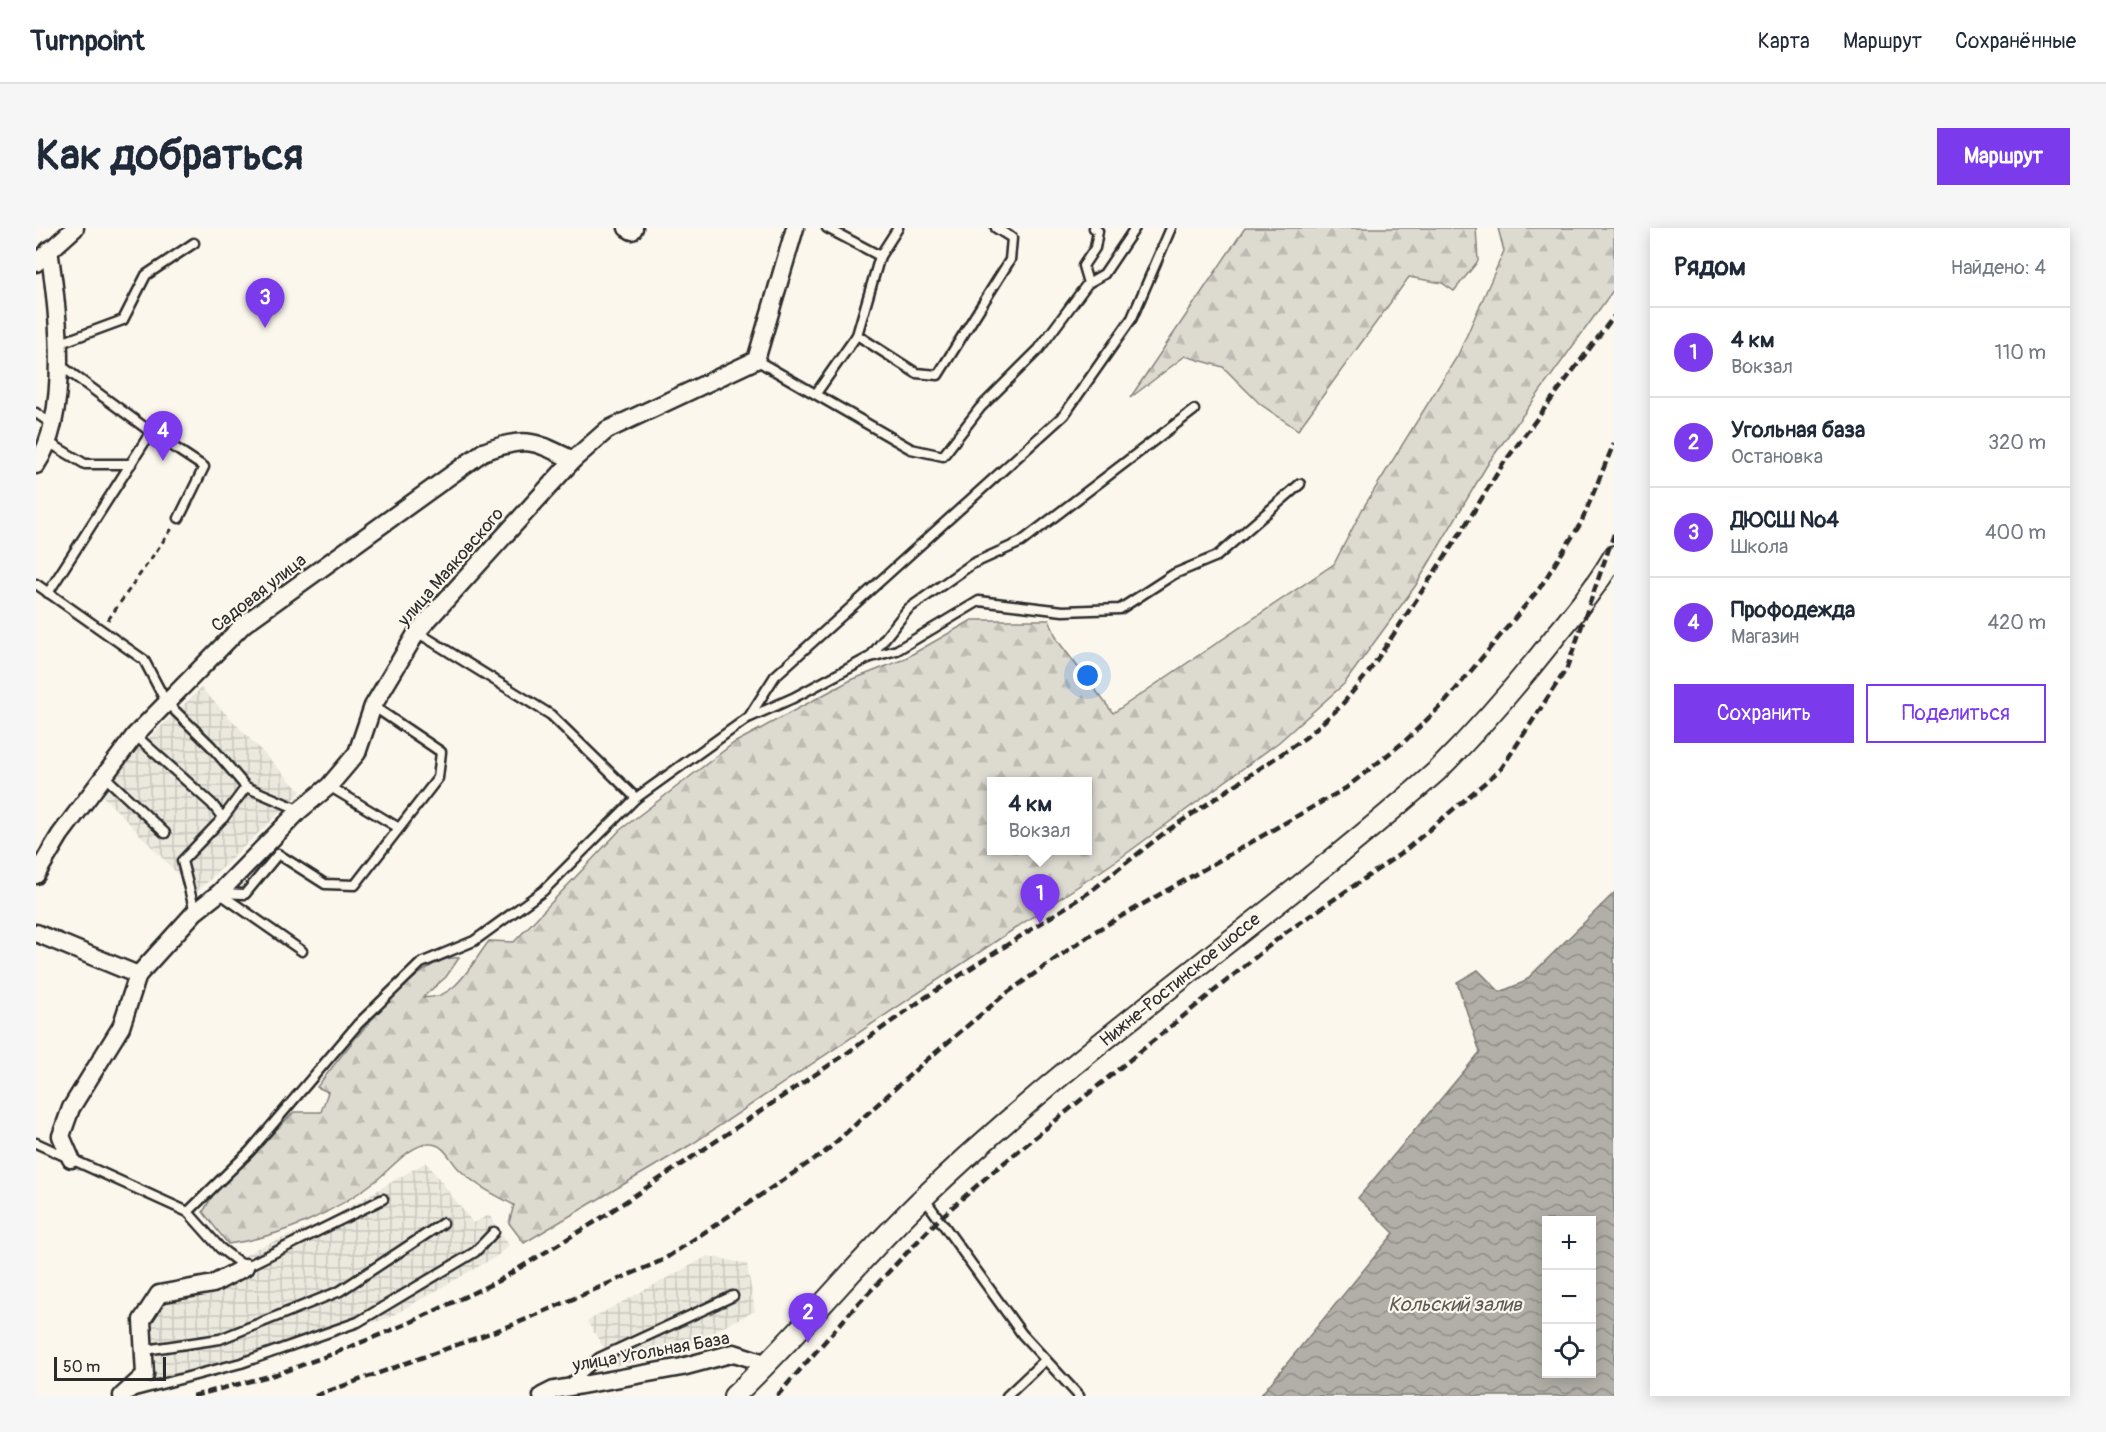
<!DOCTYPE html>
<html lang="ru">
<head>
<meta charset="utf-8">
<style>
	:root { --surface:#fff; --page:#f6f6f7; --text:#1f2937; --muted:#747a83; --line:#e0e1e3; --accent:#7c3aed }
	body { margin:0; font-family:Pangolin,sans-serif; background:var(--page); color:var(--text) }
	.controls { position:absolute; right:18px; bottom:18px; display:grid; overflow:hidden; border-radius:0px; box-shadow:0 3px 15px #0003 }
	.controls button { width:54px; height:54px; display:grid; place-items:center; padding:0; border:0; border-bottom:2px solid var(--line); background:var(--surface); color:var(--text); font:30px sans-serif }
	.scale { position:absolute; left:18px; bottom:15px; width:112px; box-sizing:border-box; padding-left:6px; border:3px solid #2b2b2b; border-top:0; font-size:16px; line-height:21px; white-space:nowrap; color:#2b2b2b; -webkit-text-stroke:4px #fbf7ec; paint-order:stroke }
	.you { position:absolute; left:1052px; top:448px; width:21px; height:21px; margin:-15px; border:4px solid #fff; border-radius:50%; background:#1a73e8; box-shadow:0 0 0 9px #1a73e833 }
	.badge { display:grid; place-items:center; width:39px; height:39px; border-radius:50%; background:var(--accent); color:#fff; font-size:20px; font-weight:700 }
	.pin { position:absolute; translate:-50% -50px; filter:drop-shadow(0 2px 3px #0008) }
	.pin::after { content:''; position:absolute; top:32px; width:21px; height:18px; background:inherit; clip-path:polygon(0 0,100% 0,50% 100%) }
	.popup { position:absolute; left:951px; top:549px; width:105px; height:78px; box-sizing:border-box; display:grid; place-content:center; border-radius:0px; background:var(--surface); filter:drop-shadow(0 2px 4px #0005); font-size:20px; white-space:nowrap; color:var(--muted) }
	.popup b { font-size:22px; color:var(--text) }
	.popup::after { content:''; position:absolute; left:50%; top:100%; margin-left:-12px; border:12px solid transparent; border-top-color:var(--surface) }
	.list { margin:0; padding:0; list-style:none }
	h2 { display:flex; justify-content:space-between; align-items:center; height:78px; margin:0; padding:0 24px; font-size:26px }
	h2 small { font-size:20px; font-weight:400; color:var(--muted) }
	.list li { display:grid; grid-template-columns:39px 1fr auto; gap:18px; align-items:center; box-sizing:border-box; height:90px; padding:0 24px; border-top:2px solid var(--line) }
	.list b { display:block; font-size:22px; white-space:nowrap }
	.list p { margin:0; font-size:20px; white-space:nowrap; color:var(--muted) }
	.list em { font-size:20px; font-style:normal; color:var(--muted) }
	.actions { display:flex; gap:12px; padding:18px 24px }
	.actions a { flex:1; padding:14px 0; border:2px solid var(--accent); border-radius:0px; text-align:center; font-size:21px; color:var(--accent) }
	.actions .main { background:var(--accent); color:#fff }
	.icon { flex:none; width:33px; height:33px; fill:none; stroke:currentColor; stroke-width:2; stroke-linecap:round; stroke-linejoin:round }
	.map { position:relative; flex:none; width:1578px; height:1168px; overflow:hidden; border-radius:0px }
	header { display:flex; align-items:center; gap:36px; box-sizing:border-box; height:84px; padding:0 30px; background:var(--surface); border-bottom:2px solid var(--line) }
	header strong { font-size:28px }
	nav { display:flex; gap:33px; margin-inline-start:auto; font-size:21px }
	.intro { display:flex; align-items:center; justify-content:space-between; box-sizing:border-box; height:144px; padding:0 36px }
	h1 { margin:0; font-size:42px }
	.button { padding:15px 27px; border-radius:0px; background:var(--accent); color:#fff; font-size:21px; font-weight:700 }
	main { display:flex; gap:36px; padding:0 36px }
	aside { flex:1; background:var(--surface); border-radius:0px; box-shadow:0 3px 15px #0003 }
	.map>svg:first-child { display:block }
</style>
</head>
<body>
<header>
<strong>Turnpoint</strong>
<nav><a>Карта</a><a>Маршрут</a><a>Сохранённые</a></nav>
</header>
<div class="intro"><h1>Как добраться</h1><a class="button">Маршрут</a></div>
<main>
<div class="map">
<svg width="1578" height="1168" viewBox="0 0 1578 1168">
	<defs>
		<pattern id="industrial-grid" width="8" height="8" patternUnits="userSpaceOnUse" patternTransform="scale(1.5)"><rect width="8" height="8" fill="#ebe8de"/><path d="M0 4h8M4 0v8" fill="none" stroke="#cac7bf"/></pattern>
		<pattern id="forest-firs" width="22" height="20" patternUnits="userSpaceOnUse" patternTransform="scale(1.5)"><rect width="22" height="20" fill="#dddad0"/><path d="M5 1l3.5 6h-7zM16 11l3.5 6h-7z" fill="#bebbb3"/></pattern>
		<pattern id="water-waves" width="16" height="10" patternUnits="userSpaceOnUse" patternTransform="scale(1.5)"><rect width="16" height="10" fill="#b1afa7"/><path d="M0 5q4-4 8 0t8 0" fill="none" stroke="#908f88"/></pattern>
	</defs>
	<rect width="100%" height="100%" fill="#fbf7ec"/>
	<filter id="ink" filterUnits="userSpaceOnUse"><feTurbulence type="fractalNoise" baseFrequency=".0167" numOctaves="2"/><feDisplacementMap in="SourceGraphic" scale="12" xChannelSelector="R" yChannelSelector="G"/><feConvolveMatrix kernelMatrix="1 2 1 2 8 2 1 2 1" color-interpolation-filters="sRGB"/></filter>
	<g filter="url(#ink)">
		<!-- industrial -->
		<g fill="url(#industrial-grid)">
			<polygon points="165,460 265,564 160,665 60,561"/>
			<polygon points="390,934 437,995 453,987 473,1017 461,1028 352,1090 117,1163 98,1088 108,1069 121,1055 175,1050 219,1021 289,993"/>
			<polygon points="672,1028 711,1036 719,1083 641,1122 579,1138 551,1093"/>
		</g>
		<!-- forest -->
		<g fill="url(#forest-firs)" stroke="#84827e" stroke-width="1.5" fill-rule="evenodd">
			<polygon points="1209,0 1440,0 1442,33 1418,63 1406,55 1373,49 1262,202 1224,176 1187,139 1149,128 1094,170"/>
			<path d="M1462,0H1578V61L1453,234L1380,357L1308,456L1243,514L1083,631L656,916L488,1015L473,995L478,977C457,966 437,956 421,939C413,930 408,916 394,916C376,915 355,940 342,951C300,984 245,1009 192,1016L167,984L178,965L258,884H285L292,864L281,859C304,829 383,723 423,730L410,749L387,769C418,774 436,735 453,713L478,714L584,602L698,515L815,452L866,432L936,392H1013L1022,413L1077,485L1298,336L1327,280L1422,127L1468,23ZM956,554H1052V622H956Z"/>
		</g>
		<!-- water -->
		<path fill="url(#water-waves)" stroke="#7b7a75" stroke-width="1.5" fill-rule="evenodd" d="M1578,665V1168H1224L1358,1005L1322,970L1444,824L1421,754L1442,742L1464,764L1488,754ZM1510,992H1556V1146H1510Z"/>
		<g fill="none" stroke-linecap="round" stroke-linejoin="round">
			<!-- service casing -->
			<g stroke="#2b2b2b" stroke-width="13">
				<g id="service">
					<polyline points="791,0 844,28"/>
					<polyline points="1052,55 1068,46 1099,0"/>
					<polyline points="821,107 880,145 902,147 974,32 976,10 960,0"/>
					<polyline points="22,116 87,92 110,47 158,15"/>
					<polyline points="720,132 875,221 907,228 944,180 1003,121 1052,55 1047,38 1059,20 1062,3 1058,0"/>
					<polyline points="24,137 115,204 168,239 143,290"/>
					<polyline points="781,164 821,107 844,28 862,0"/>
					<polyline points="0,185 16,196"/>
					<polyline points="12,214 49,236 95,236"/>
					<polyline points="0,356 108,432 130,474 175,518 210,559 187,590"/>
					<polyline points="12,365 115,204"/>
					<polyline points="381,404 515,487 600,570"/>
					<polyline points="835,429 861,422 943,373 1027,383 1084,381 1138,346 1181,328 1264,256"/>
					<polyline points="714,489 757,470 834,429 872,381 936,336 985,314 1158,182"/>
					<polyline points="99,507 176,576 187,590 146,633 159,684"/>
					<polyline points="67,547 129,605"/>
					<polyline points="293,558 363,600"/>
					<polyline points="210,559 264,582"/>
					<polyline points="183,665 209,666 242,626 289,656 319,657 402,550 405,524 337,478"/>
					<polyline points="183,665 266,723"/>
					<polyline points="0,915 152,984 184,1020 209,1039 347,971"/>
					<polyline points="888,970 986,1106 1043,1168"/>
					<polyline points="152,984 214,923 322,796 385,735 438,713 507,663 600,570 713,489 739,448 1028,187 1096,90 1135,0"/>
					<polyline points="109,1122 184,1111 304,1063 407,995"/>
					<polyline points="532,1157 563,1130 697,1068"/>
					<polyline points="95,1164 205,1135 322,1094 439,1024 458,1004"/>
					<polyline points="971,1168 1008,1133"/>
				</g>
			</g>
			<!-- minor casing -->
			<g stroke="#2b2b2b" stroke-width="21">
				<g id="minor">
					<polyline points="591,0 596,3 598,0"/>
					<polyline points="0,35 39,0"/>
					<path d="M0,237C35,186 22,80 13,22"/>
					<path d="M0,647L24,607L99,507L208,396L447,224C491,208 496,212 537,232"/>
					<polyline points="0,705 102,747"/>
					<polyline points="35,931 25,908 35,880 85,799 102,747 159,684 183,665 264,582 293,558 321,525 337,478 381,404 537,232 571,202 720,132 759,0"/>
					<polyline points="86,1168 109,1147 106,1092 123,1066 177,1056 209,1039"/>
					<polyline points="506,1168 518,1162 646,1139 698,1125 732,1136"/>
				</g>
			</g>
			<!-- tertiary casing -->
			<g stroke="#2b2b2b" stroke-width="24">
				<path id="tertiary" d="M698,1168C765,1105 822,1032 888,969C1048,815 1235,690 1401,543C1443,501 1481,457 1518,410C1539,384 1561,358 1578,328"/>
			</g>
			<!-- path -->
			<polyline stroke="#2b2b2b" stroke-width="3" stroke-dasharray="6 4.5" stroke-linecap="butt" points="72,392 137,299"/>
			<!-- service -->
			<use href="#service" stroke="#fbf7ec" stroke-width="8"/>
			<!-- minor -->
			<use href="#minor" stroke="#fbf7ec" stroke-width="16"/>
			<!-- tertiary -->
			<use href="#tertiary" stroke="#fbf7ec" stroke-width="20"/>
			<!-- rail -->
			<g stroke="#2b2b2b" stroke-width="4.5" stroke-dasharray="9 4.5" stroke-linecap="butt">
				<polyline points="157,1168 241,1146 299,1125 373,1095 462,1053 559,994 807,828 890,769 1055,663 1128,605 1269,510 1304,479 1332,445 1427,301 1467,236 1578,88"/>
				<polyline points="279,1168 479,1096 627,1032 789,924 886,836 968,767 1058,704 1310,560 1369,513 1410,473 1503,361 1545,295 1578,215"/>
				<polyline points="741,1168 820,1078 903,991 953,947 1249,705 1367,624 1465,541 1531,440 1578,306"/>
			</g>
		</g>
	</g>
	<g text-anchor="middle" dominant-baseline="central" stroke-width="4.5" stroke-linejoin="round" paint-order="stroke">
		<!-- street labels -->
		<g font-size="18" fill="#2b2b2b" stroke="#fbf7ec">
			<text transform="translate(415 339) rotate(-49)">улица Маяковского</text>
			<text transform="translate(223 365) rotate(-38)">Садовая улица</text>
			<text transform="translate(1144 752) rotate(-39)">Нижне-Ростинское шоссе</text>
			<text transform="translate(615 1124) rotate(-10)">улица Угольная База</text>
		</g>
		<!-- water labels -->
		<g font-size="20" font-style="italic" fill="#5a5956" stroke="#fbf7ec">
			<text x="1419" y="1076">Кольский залив</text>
		</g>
	</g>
</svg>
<div class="controls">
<button>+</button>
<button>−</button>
<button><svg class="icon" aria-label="locate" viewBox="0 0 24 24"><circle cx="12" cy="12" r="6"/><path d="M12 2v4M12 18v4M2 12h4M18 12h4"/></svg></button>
</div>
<div class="scale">50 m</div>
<div class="you"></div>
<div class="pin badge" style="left:1004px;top:696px">1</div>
<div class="popup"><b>4 км</b>Вокзал</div>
<div class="pin badge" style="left:772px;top:1115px">2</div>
<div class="pin badge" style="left:229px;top:100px">3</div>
<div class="pin badge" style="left:127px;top:233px">4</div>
</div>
<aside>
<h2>Рядом<small>Найдено: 4</small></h2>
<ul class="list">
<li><span class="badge">1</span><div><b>4 км</b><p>Вокзал</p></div><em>110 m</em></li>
<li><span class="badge">2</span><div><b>Угольная база</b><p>Остановка</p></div><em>320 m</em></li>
<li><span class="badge">3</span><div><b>ДЮСШ №4</b><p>Школа</p></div><em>400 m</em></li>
<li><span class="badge">4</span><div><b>Профодежда</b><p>Магазин</p></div><em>420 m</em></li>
</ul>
<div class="actions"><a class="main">Сохранить</a><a>Поделиться</a></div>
</aside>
</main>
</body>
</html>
